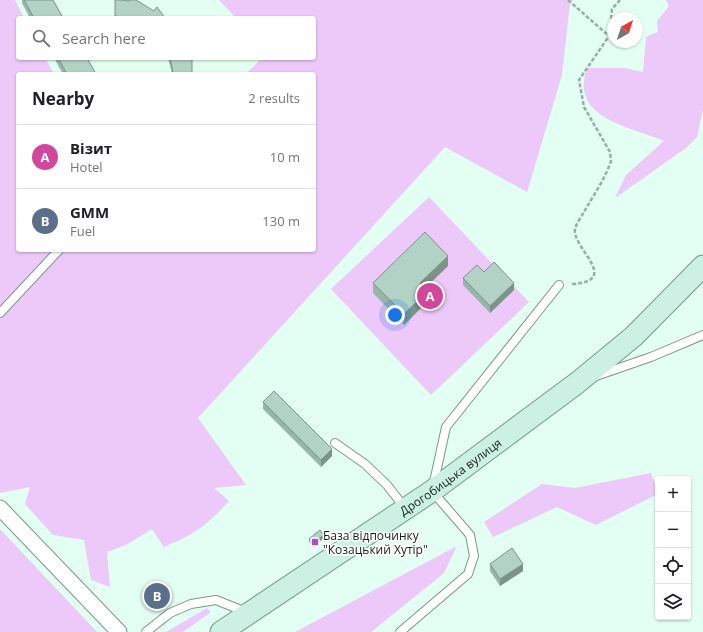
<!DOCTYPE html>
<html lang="en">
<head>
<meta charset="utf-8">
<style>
	:root { --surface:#fff; --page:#f6f6f6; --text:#202124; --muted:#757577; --line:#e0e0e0; --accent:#ea580c }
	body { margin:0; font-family:"Open Sans",sans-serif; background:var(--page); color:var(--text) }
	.controls { position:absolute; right:12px; bottom:12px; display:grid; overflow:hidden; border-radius:4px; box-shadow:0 1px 3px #0004 }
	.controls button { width:36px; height:36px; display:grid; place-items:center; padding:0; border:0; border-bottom:1px solid var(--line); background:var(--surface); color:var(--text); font:20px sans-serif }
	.compass { position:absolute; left:607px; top:12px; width:36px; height:36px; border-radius:50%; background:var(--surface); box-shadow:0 1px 3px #0004; rotate:39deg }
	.you { position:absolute; left:395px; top:315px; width:14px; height:14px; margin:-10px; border:3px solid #fff; border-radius:50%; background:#1a73e8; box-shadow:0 0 0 6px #1a73e833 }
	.badge { display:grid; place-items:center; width:26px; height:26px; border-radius:50%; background:var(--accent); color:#fff; font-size:13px; font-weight:700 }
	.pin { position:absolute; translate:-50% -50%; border:2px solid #fff; box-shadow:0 1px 4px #0006 }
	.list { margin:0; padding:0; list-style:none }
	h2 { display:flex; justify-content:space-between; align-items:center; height:52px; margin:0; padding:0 16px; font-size:17px }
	h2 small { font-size:13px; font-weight:400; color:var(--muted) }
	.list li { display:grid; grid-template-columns:26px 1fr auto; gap:12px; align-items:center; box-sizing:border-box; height:64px; padding:0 16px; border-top:1px solid var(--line) }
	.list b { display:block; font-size:15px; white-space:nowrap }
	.list p { margin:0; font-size:13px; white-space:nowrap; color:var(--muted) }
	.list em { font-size:13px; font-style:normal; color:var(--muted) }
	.icon { flex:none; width:22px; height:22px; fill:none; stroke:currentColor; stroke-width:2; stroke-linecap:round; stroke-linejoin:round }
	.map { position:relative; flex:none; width:703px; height:632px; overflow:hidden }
	.search { position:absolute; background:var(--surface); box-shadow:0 1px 3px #0004; left:16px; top:16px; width:300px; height:44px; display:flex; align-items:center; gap:10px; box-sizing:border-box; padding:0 14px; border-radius:4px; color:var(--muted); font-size:15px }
	.panel { position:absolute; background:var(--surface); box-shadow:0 1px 3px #0004; left:16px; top:72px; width:300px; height:180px; border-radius:4px }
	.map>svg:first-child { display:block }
</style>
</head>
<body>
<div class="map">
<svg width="703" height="632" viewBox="0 0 703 632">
	<rect width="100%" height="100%" fill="#e3fef2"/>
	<!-- green -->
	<g fill="#ecc9f8">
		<path d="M0,0H15L24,18H18V58H45L54,74H18V250H314V74H246L262,58H314V18H236L219,0H573L570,3L562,75L527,192L445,147L198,418L246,485L214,488L229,501C206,526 195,534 164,547L152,529L126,545L107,552L110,587L91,580L84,540L53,535L25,504L30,487L0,493Z"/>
		<path d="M666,0H703V109L697,137L686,148L615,198L626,175L664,141C630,126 569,119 587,68H624L643,72L646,37L658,32L657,21L669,6Z"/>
		<polygon points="429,197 529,302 431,395 331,289"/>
		<polygon points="651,473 658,494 596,525 557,507 493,537 484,522 542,484 575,488"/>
		<polygon points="0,529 97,632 0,632"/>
		<polygon points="457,546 444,573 371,632 295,632"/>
		<polygon points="207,608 211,612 183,632 166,632"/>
	</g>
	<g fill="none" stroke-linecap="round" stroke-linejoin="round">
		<!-- lane casing -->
		<g stroke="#78988a" stroke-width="10">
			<g id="lane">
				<polyline points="0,313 59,250"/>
				<polyline points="596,376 651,357 703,335"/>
				<polyline points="335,443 365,464 387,485 405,508"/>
				<polyline points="146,632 170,613 191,604 216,600 246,612"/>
				<polyline points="400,632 468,574 474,556 470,535 432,491 446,427 559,285"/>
			</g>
		</g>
		<!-- street casing -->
		<g stroke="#78988a" stroke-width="17">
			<polyline id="street" points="0,508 119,632"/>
		</g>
		<!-- secondary casing -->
		<g stroke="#78988a" stroke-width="23">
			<g id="secondary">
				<path id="s1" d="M221,632L432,491L577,383L634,336L703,266"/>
			</g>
		</g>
		<!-- path -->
		<g stroke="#98aea4" stroke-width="2.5" stroke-dasharray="4 2" stroke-linecap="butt">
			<polyline points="568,0 609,36"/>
			<path d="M572,284C622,281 572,248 575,229C576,224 581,217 584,212C593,196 605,179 611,161L610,152L584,107L579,80L609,36L612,9L620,0"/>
		</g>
		<!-- lane -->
		<use href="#lane" stroke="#fff" stroke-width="8"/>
		<!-- street -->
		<use href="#street" stroke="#fff" stroke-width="15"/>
		<!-- secondary -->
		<use href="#secondary" stroke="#ccf1e4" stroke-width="21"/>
	</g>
	<!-- wall -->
	<g fill="#98b5a9">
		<polygon points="22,0 53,0 63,18 30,18 22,3"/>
		<polygon points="115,0 165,18 115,18"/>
		<polygon points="54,58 87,58 96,74 63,74"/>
		<polygon points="168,58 192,58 192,74 172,74"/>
		<polygon points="448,266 425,288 428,301 404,325 373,293 373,283"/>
		<polygon points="484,272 514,290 490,313 463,285 463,278"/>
		<polygon points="263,402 332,456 321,467 263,409"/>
		<polygon points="324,538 312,547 309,542 309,539"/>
		<polygon points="490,564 523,571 500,586 490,571"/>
		<polygon points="149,591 166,595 157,604 149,595"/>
	</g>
	<!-- shaded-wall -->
	<g fill="#7c9389">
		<polygon points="448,256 448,266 420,293 420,283"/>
		<polygon points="514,283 514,290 490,313 490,306"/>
		<polygon points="428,291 428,301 404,325 404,314"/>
		<polygon points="332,449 332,456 321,467 321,460"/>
		<polygon points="324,535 324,538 312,547 312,543"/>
		<polygon points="523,564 523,571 500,586 500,579"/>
		<polygon points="166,591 166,595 157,604 157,600"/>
	</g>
	<!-- building -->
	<g fill="#b1d2c4" stroke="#7c9389">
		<polygon points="24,0 53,0 63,18 34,18"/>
		<polygon points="115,0 121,0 129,1 129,0 136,0 154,11 157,7 165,18 124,18 115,16"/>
		<polygon points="58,58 87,58 96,74 67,74"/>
		<polygon points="170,58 192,58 192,74 173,74 173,72"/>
		<polygon points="425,232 448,256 420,283 428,291 404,314 373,283"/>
		<polygon points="494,262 514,283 490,306 463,278 477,265 484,272"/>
		<polygon points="274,391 332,449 321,460 263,402"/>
		<polygon points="320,530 324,535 312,543 309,539"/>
		<polygon points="512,548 523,564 500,579 490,564"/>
		<polygon points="158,583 166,591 157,600 149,591"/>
	</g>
	<!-- markers -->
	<rect fill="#a853c2" stroke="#fff" stroke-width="1.5" x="311" y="538" width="8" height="8" rx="2"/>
	<g text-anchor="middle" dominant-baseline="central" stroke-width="3" stroke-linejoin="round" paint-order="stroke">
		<!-- street labels -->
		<g font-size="12" fill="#13201a" stroke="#fff">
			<text stroke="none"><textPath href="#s1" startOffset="277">Дрогобицька вулиця</textPath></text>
		</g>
		<!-- poi labels -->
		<g font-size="12" fill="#13201a" stroke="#fff" text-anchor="start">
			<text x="323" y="535">База відпочинку<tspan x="323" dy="14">"Козацький Хутір"</tspan></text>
		</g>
	</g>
</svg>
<div class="controls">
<button>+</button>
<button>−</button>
<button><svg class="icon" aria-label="locate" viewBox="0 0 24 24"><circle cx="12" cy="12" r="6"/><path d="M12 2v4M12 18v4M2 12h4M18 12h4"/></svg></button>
<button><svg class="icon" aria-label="layers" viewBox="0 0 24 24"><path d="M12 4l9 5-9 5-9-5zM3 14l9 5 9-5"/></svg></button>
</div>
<svg class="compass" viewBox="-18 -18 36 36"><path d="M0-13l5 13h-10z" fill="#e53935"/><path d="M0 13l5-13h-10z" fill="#757577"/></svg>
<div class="you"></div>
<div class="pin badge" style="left:430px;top:296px;background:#d1479c">A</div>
<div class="pin badge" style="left:157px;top:596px;background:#5c6f8a">B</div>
<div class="search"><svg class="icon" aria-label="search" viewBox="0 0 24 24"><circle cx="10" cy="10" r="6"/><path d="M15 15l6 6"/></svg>Search here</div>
<section class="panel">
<h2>Nearby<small>2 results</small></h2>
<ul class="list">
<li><span class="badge" style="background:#d1479c">A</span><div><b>Візит</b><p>Hotel</p></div><em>10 m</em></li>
<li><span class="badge" style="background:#5c6f8a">B</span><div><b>GMM</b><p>Fuel</p></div><em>130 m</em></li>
</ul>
</section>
</div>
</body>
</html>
